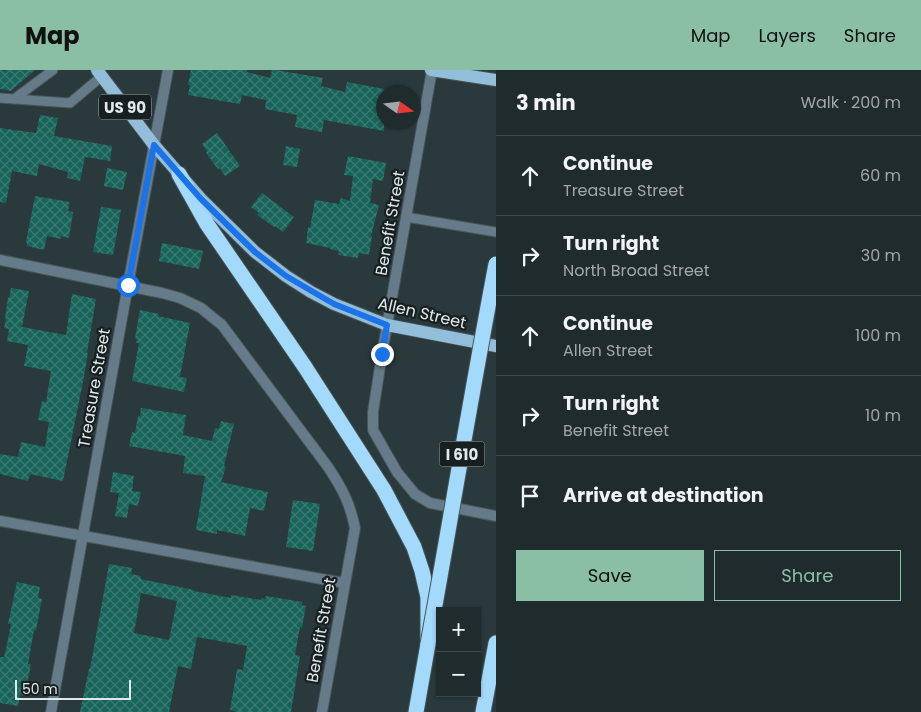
<!DOCTYPE html>
<html lang="en">
<head>
<meta charset="utf-8">
<style>
	:root { --surface:#202b2d; --page:#2d3739; --text:#f1f3f6; --muted:#a2a7aa; --line:#3d4749; --accent:#8abfa5 }
	body { margin:0; font-family:Poppins,sans-serif; background:var(--page); color:var(--text) }
	.controls { position:absolute; right:15px; bottom:15px; display:grid; overflow:hidden; border-radius:0px; box-shadow:0 1px 4px #0004 }
	.controls button { width:45px; height:45px; display:grid; place-items:center; padding:0; border:0; border-bottom:1px solid var(--line); background:var(--surface); color:var(--text); font:25px sans-serif }
	.compass { position:absolute; left:376px; top:15px; width:45px; height:45px; border-radius:50%; background:var(--surface); box-shadow:0 1px 4px #0004; rotate:104deg }
	.scale { position:absolute; left:15px; bottom:12px; width:116px; box-sizing:border-box; padding-left:5px; border:2px solid #e0e9eb; border-top:0; font-size:14px; line-height:18px; white-space:nowrap; color:#e0e9eb; -webkit-text-stroke:4px #181f20; paint-order:stroke }
	.stop { position:absolute; width:15px; height:15px; margin:-11px; border:4px solid #1a73e8; border-radius:50%; background:#fff }
	.stop.end { background:#1a73e8; border-color:#fff; box-shadow:0 1px 5px #0008 }
	.list { margin:0; padding:0; list-style:none }
	h2 { display:flex; justify-content:space-between; align-items:center; height:65px; margin:0; padding:0 20px; font-size:21px }
	h2 small { font-size:16px; font-weight:400; color:var(--muted) }
	.list li { display:grid; grid-template-columns:32px 1fr auto; gap:15px; align-items:center; box-sizing:border-box; height:80px; padding:0 20px; border-top:1px solid var(--line) }
	.list b { display:block; font-size:19px; white-space:nowrap }
	.list p { margin:0; font-size:16px; white-space:nowrap; color:var(--muted) }
	.list em { font-size:16px; font-style:normal; color:var(--muted) }
	.actions { display:flex; gap:10px; padding:15px 20px }
	.actions a { flex:1; padding:11px 0; border:1px solid var(--accent); border-radius:0px; text-align:center; font-size:18px; color:var(--accent) }
	.actions .main { background:var(--accent); color:#111 }
	.icon { flex:none; width:28px; height:28px; fill:none; stroke:currentColor; stroke-width:2; stroke-linecap:round; stroke-linejoin:round }
	.map { position:relative; flex:none; width:496px; height:642px; overflow:hidden }
	header { display:flex; align-items:center; gap:30px; box-sizing:border-box; height:70px; padding:0 25px; background:var(--accent); color:#111 }
	header strong { font-size:24px }
	nav { display:flex; gap:28px; margin-inline-start:auto; font-size:18px }
	main { display:flex }
	aside { flex:1; background:var(--surface) }
	.map>svg:first-child { display:block }
</style>
</head>
<body>
<header>
<strong>Map</strong>
<nav><a>Map</a><a>Layers</a><a>Share</a></nav>
</header>
<main>
<div class="map">
<svg width="496" height="642" viewBox="0 0 496 642">
	<defs>
		<pattern id="building-cross-hatch" width="8" height="8" patternUnits="userSpaceOnUse" patternTransform="scale(1.25)"><rect width="8" height="8" fill="#18645a"/><path d="M0 0l8 8M0 8l8-8" fill="none" stroke="#397a72"/></pattern>
	</defs>
	<rect width="100%" height="100%" fill="#2a393c"/>
	<!-- building -->
	<g fill="url(#building-cross-hatch)" fill-rule="evenodd">
		<polygon points="0,0 6,1 7,0 35,0 11,21 0,19"/>
		<polygon points="191,0 247,0 247,2 270,8 272,0 276,0 323,8 321,16 345,22 347,12 384,19 384,61 324,50 322,62 295,57 297,45 265,39 266,30 242,25 240,34 188,25 190,15 188,15"/>
		<polygon points="40,45 58,48 54,66 112,76 110,91 85,87 80,111 67,108 68,102 39,94 37,106 12,101 6,133 0,132 0,58 36,63"/>
		<polygon points="217,63 240,96 225,106 220,98 218,99 206,83 207,81 202,74"/>
		<polygon points="286,76 300,79 297,97 283,95"/>
		<polygon points="348,86 386,93 383,111 373,109 370,133 379,135 371,166 372,166 369,185 359,183 358,188 338,185 339,181 330,179 330,178 306,173 308,157 310,158 315,130 339,134 341,128 350,131 353,106 344,105"/>
		<polygon points="107,98 127,102 123,120 104,116"/>
		<polygon points="262,123 294,147 283,162 275,156 274,157 257,145 259,143 251,137"/>
		<polygon points="35,126 70,132 68,141 73,142 69,168 61,166 61,169 47,166 44,180 27,176 27,173 26,172"/>
		<polygon points="101,137 121,140 113,185 93,182"/>
		<polygon points="162,173 203,181 199,199 159,191"/>
		<polygon points="11,218 29,221 22,257 66,265 72,224 96,229 87,283 88,283 83,312 63,411 30,404 28,411 0,404 0,384 18,387 21,372 45,377 49,352 38,350 42,331 46,332 51,301 24,296 28,275 7,271 9,259 4,258 6,249 5,249 8,227 9,228"/>
		<polygon points="140,240 159,244 158,246 190,253 180,307 187,308 184,322 132,311 139,273 136,273 137,269 135,268"/>
		<polygon points="141,338 186,345 183,365 212,371 215,358 219,359 221,351 234,354 224,396 226,397 221,412 268,422 264,441 250,438 245,466 217,460 217,464 196,460 205,406 183,403 185,386 129,376 132,362 135,363 138,346 140,346"/>
		<polygon points="113,402 134,406 132,421 141,422 138,436 129,434 127,448 115,446 119,423 110,422"/>
		<polygon points="293,430 320,434 313,481 286,477"/>
		<path d="M109,494L132,498L131,504L141,506V509L194,520V521L231,528V525L261,530L262,528L265,529L266,526L302,532V535L306,536L302,558L300,557L295,585L300,586L291,642H235V641L230,640L237,599L243,600L247,576L197,567L191,599L178,596L169,642H80L89,599H90ZM141,523L177,531L169,570L134,563Z"/>
		<polygon points="17,512 40,517 38,528 42,529 36,560 34,560 28,594 31,594 25,626 20,625 18,636 0,633 0,587 4,587 6,579 11,554 8,554"/>
	</g>
	<g fill="none" stroke-linecap="round" stroke-linejoin="round">
		<!-- service casing -->
		<g stroke="#475558" stroke-width="11">
			<g id="service">
				<polyline points="0,28 14,29 53,0"/>
				<polyline points="14,29 70,33 102,6"/>
				<polyline points="406,147 496,162"/>
			</g>
		</g>
		<!-- minor casing -->
		<g stroke="#475558" stroke-width="12">
			<g id="minor">
				<polyline points="432,0 382,284 373,342 373,360 397,402 415,424 430,433 496,446"/>
				<path d="M0,190L162,223L180,228L201,238L222,255L328,397C342,418 350,433 355,458L322,642"/>
				<polyline points="0,451 344,513"/>
				<polyline points="51,642 128,215 168,0"/>
			</g>
		</g>
		<!-- primary casing -->
		<g stroke="#475558" stroke-width="14">
			<g id="primary">
				<polyline points="97,0 154,75 201,129 255,182 286,206 311,222 334,234 387,255 496,276"/>
				<polyline points="431,0 496,10"/>
			</g>
		</g>
		<!-- motorway casing -->
		<g stroke="#475558" stroke-width="17">
			<g id="motorway">
				<polyline points="179,104 207,154 305,297 384,420 414,477 422,501 428,527 428,574 416,642"/>
				<polyline points="483,642 496,573"/>
			</g>
		</g>
		<!-- service -->
		<use href="#service" stroke="#657b89" stroke-width="9"/>
		<!-- minor -->
		<use href="#minor" stroke="#657b89" stroke-width="10"/>
		<!-- primary -->
		<use href="#primary" stroke="#92beda" stroke-width="12"/>
		<!-- motorway -->
		<use href="#motorway" stroke="#a3d9fb" stroke-width="15"/>
		<!-- motorway-bridge casing -->
		<g stroke="#475558" stroke-width="17" stroke-linecap="butt">
			<path id="motorway-bridge" d="M428,574C451,447 472,320 496,194"/>
		</g>
		<!-- motorway-bridge -->
		<use href="#motorway-bridge" stroke="#a3d9fb" stroke-width="15"/>
	</g>
	<g fill="none" stroke-linecap="round" stroke-linejoin="round">
		<!-- route -->
		<polyline stroke="#1a73e8" stroke-width="6" points="128,215 154,75 201,129 255,182 286,206 334,234 387,255 382,284"/>
	</g>
	<g text-anchor="middle" dominant-baseline="central" stroke-width="4.5" stroke-linejoin="round" paint-order="stroke">
		<!-- shield labels -->
		<g fill="#181f20" stroke="#a4acae" stroke-width="1">
			<rect x="99" y="24.5" width="52" height="25" rx="4"/>
			<rect x="439.5" y="371.5" width="45" height="25" rx="4"/>
		</g>
		<g font-size="15" font-weight="bold" fill="#e0e9eb">
			<text x="125" y="37">US 90</text>
			<text x="462" y="384">I 610</text>
		</g>
		<!-- street labels -->
		<g font-size="16" fill="#e0e9eb" stroke="#181f20">
			<text transform="translate(390 153) rotate(-80)">Benefit Street</text>
			<text transform="translate(422 243) rotate(13)">Allen Street</text>
			<text transform="translate(94 318) rotate(-80)">Treasure Street</text>
			<text transform="translate(321 560) rotate(-80)">Benefit Street</text>
		</g>
	</g>
</svg>
<div class="controls">
<button>+</button>
<button>−</button>
</div>
<svg class="compass" viewBox="-18 -18 36 36"><path d="M0-13l5 13h-10z" fill="#e53935"/><path d="M0 13l5-13h-10z" fill="#a2a7aa"/></svg>
<div class="scale">50 m</div>
<div class="stop" style="left:128px;top:215px"></div>
<div class="stop end" style="left:382px;top:284px"></div>
</div>
<aside>
<h2>3 min<small>Walk · 200 m</small></h2>
<ul class="list">
<li><svg class="icon" aria-label="ahead" viewBox="0 0 24 24"><path d="M12 20V5M6 11l6-6 6 6"/></svg><div><b>Continue</b><p>Treasure Street</p></div><em>60 m</em></li>
<li><svg class="icon" aria-label="right" viewBox="0 0 24 24"><path d="M7 20v-9h11M14 6l5 5-5 5"/></svg><div><b>Turn right</b><p>North Broad Street</p></div><em>30 m</em></li>
<li><svg class="icon" aria-label="ahead" viewBox="0 0 24 24"><path d="M12 20V5M6 11l6-6 6 6"/></svg><div><b>Continue</b><p>Allen Street</p></div><em>100 m</em></li>
<li><svg class="icon" aria-label="right" viewBox="0 0 24 24"><path d="M7 20v-9h11M14 6l5 5-5 5"/></svg><div><b>Turn right</b><p>Benefit Street</p></div><em>10 m</em></li>
<li><svg class="icon" aria-label="arrive" viewBox="0 0 24 24"><path d="M6 21V4h12l-3 4 3 4H6"/></svg><div><b>Arrive at destination</b></div></li>
</ul>
<div class="actions"><a class="main">Save</a><a>Share</a></div>
</aside>
</main>
</body>
</html>
